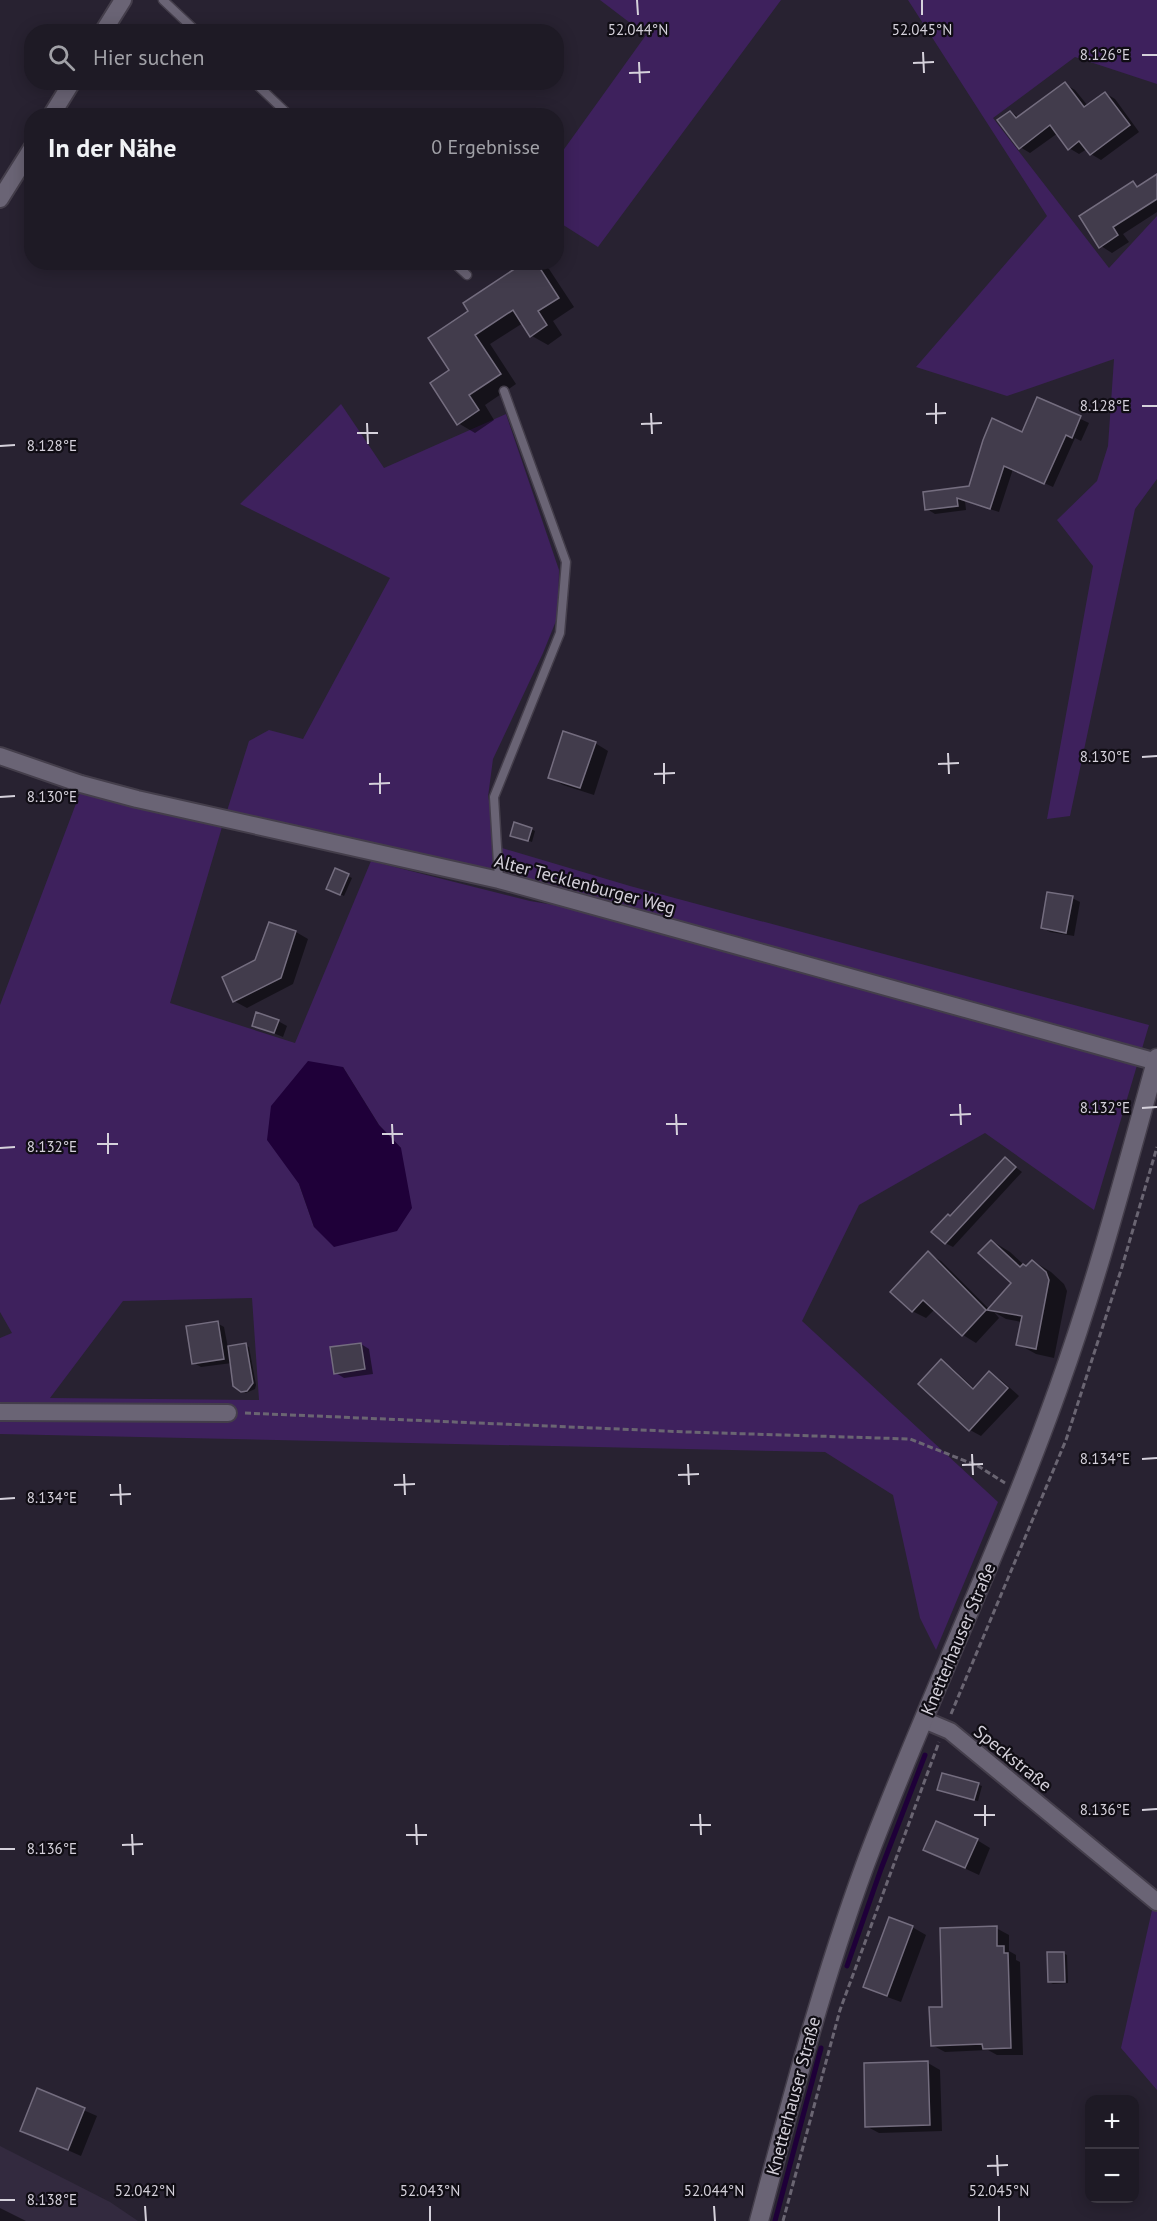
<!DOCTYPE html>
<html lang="de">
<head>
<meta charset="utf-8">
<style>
	:root { --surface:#1e1a25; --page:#2b2732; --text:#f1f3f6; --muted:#a1a1a7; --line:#3c3842 }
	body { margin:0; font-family:"PT Sans",sans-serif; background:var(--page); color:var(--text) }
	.controls { position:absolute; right:18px; bottom:18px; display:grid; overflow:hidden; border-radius:12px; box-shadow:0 3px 15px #0003 }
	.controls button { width:54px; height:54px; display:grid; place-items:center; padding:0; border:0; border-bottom:2px solid var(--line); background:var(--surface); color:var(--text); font:30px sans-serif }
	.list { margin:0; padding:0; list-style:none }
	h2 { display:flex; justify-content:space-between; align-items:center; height:78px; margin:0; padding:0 24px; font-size:26px }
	h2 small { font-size:20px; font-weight:400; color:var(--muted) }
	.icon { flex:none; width:33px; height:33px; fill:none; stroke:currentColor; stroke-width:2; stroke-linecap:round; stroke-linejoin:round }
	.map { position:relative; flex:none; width:1157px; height:2221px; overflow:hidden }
	.search { position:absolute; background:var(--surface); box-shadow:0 3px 15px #0003; left:24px; top:24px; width:540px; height:66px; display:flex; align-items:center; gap:15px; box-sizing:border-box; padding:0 21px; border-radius:24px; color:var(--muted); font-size:22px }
	.panel { position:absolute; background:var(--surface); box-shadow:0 3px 15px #0003; left:24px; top:108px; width:540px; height:162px; border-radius:24px }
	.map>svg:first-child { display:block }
</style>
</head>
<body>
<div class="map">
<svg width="1157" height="2221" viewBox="0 0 1157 2221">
	<rect width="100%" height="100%" fill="#282231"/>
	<!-- built -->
	<polygon fill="#332a3f" points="0,2146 110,2202 138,2221 0,2221"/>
	<!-- green -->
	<g fill="#3e215d" fill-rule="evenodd">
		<polygon points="600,0 781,0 598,247 557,221 557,159 646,35"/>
		<polygon points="908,0 1157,0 1157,84 1075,57 993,118 1109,268 1157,216 1157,479 1135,509 1070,816 1047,819 1093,566 1057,520 1097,481 1108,446 1114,359 1007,396 916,367 1047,216"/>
		<path d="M341,404L384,468L506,414L559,570L558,616L543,653L493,759L488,797L502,848L630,886L1149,1025L1094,1210L985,1133L859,1205L802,1321L998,1502L936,1650L920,1618L893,1495L825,1452L0,1434V1338L12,1333L0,1312V1005L80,793L222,827L170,1003L295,1043L371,861L530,901L566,907L227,811L249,741L269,730L303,739L390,578L240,504ZM343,1067L379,1125L401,1148L314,1227L299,1184ZM252,1298L259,1400L50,1398L123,1301Z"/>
		<polygon points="1157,1888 1157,2090 1121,2048"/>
	</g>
	<!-- water -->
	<polygon fill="#1f0039" points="308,1061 343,1067 379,1125 401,1148 412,1208 397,1231 334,1247 314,1227 299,1184 267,1140 271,1106"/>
	<!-- shadow -->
	<g fill="#0007">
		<polygon points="1065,84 1075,90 1088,106 1105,93 1115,99 1139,132 1101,160 1091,154 1087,149 1079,154 1069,148 1058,133 1030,153 1020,147 1011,112 1020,118"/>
		<polygon points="1157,176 1157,212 1123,234 1129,242 1112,253 1101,246 1133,183 1140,187"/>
		<polygon points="528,262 538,262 549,269 574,307 553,321 562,335 548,345 532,336 523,323 490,344 516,384 485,405 494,420 475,433 458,423 451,371 470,311"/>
		<polygon points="1038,399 1089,423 1081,441 1075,438 1053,487 1013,469 999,512 965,501 966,510 935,514 927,509 970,487 1023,434"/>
		<polygon points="595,743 608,751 594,795 563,785 549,777"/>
		<polygon points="531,829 535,831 532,842 512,835"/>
		<polygon points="336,870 352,878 344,896 332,890"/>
		<polygon points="1072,898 1080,902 1074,936 1050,932 1042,927"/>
		<polygon points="270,924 296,932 308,939 293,984 247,1008 234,1001 256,961"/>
		<polygon points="278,1021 287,1026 283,1037 254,1025"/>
		<polygon points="1005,1159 1022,1172 953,1247 945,1243 951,1217"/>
		<polygon points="992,1241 1010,1252 1025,1266 1027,1268 1033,1261 1051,1272 1064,1284 1067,1291 1054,1358 1036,1354 1018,1344 1022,1322 1006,1319 994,1312 999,1318 976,1343 963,1335 935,1309 926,1318 912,1311 928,1253 941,1261 989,1309 1013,1283"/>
		<polygon points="217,1323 224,1327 228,1348 245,1345 249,1347 256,1385 255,1389 246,1393 242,1391 232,1363 201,1367 194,1363"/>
		<polygon points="361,1344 369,1349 373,1374 344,1378 336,1373"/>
		<polygon points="941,1361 952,1368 975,1389 990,1373 1001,1380 1019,1396 981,1436 970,1430"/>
		<polygon points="944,1775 982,1786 978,1801 943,1791"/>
		<polygon points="977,1840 990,1848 979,1875 925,1850"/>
		<polygon points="912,1927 926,1935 901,2002 879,1994 865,1986"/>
		<polygon points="996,1928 1009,1935 1009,1951 1016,1955 1016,1960 1020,1962 1023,2055 997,2055 988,2050 945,2052 932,2045"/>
		<polygon points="1063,1953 1067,1955 1068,1983 1053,1984 1049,1982"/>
		<polygon points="928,2063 940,2070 942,2131 879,2133 866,2126"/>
		<polygon points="38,2090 97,2116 81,2156 22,2130"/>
		<polygon points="0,2208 26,2221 0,2221"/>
	</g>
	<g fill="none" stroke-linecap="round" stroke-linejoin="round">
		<!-- stream -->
		<g stroke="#1f0039" stroke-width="5">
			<polyline points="847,1966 881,1869 925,1755"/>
			<polyline points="775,2221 821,2048"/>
		</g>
	</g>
	<!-- building -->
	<g fill="#423c4c" stroke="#746d7f" stroke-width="1.5">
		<polygon points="1065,82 1084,107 1105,92 1130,125 1090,155 1079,141 1068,150 1050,125 1019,149 997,120 1010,111 1016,118"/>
		<polygon points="1157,174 1157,199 1113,227 1118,235 1099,248 1079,216 1133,181 1137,187"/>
		<polygon points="525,262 536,262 559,298 538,311 547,325 530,337 513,310 475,335 501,374 469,395 479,410 457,425 430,383 449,370 428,338 468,311 463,303"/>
		<polygon points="1037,397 1081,416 1072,438 1066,435 1044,484 1004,466 990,509 957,498 958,506 925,510 923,492 969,486 983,440 992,418 1022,432"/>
		<polygon points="563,731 596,742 580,788 548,778"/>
		<polygon points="514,822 532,828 528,841 510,836"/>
		<polygon points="335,868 349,874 340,895 326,889"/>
		<polygon points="1047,892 1073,896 1066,933 1041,928"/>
		<polygon points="269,922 296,931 281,978 233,1002 222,977 255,960"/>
		<polygon points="256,1012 279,1020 274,1033 252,1026"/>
		<polygon points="1005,1157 1016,1167 945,1244 931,1232 948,1214 950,1216"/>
		<polygon points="991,1240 1020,1267 1023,1264 1026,1266 1032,1260 1046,1272 1049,1280 1036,1349 1016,1345 1022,1316 987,1310 1011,1283 978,1253"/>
		<polygon points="928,1251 986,1310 962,1336 923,1300 912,1312 890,1292"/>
		<polygon points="218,1321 224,1359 192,1364 186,1326"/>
		<polygon points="246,1343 253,1383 247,1391 241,1392 233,1386 228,1346"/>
		<polygon points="361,1343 365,1369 334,1374 330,1347"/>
		<polygon points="941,1359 973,1389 989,1371 1008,1388 969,1431 918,1384"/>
		<polygon points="942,1773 979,1783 974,1800 937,1790"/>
		<polygon points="936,1821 978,1839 965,1868 923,1850"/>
		<polygon points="889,1917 913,1926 887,1996 863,1987"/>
		<polygon points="997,1926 997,1946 1004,1946 1004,1953 1008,1953 1011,2048 983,2049 982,2044 931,2046 929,2007 942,2007 940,1928"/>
		<polygon points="1047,1952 1064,1952 1065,1982 1048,1982"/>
		<polygon points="928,2061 930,2125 865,2127 864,2063"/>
		<polygon points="37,2088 85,2108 68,2150 20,2131"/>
	</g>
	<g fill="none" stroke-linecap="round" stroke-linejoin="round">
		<!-- lane casing -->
		<g stroke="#443e4b" stroke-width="11">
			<g id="lane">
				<polyline points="163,0 197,32"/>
				<polyline points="254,82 290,116"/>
				<polyline points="453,262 467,275"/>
				<polyline points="499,880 494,797 560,633 566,562 504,391"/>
			</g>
		</g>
		<!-- street casing -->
		<g stroke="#443e4b" stroke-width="20">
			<g id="street">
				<polyline points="103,32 123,0"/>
				<polyline points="51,116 72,82"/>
				<polyline points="0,199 32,148"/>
				<polyline points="0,756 81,784 137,799 499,880 1157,1062"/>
				<polyline points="0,1412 228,1413"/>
				<polyline points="924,1720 950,1731 1157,1902"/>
			</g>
		</g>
		<!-- secondary casing -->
		<g stroke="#443e4b" stroke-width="21">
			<path id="secondary" d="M759,2221C791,2101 822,1982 865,1865C925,1705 1000,1551 1058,1389C1097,1281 1126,1169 1157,1058"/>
		</g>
		<!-- path -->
		<g stroke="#6a6572" stroke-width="3" stroke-dasharray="6 3" stroke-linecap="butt">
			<polyline points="245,1413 688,1432 910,1439 978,1466 1005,1483"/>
			<polyline points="951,1714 1066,1440 1122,1267 1157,1147"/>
			<polyline points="783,2221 840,2010 939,1742"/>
		</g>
		<!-- lane -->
		<use href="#lane" stroke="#6a6475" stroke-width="8"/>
		<!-- street -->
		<use href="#street" stroke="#6a6475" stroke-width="16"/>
		<!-- secondary -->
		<use href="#secondary" stroke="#6a6475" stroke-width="18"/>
	</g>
	<!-- ticks -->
	<path fill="none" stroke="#d5d1db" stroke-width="2" d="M637,0L638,15M922,0V15M923,52L924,73M1142,55H1157M639,62L640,83M913,63L934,62M629,73L650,72M936,403V424M1142,406H1157M651,413L652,434M926,414L946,413M367,423L368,444M641,424L662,423M357,433H378M0,446L15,445M948,753L949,774M1142,757L1157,756M664,763V784M938,764L959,763M380,773V794M654,774L675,773M369,784L390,783M0,797L15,796M960,1104L961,1125M1142,1108L1157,1107M676,1114L677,1135M950,1115L971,1114M392,1124L393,1144M666,1124H687M108,1133V1154M382,1134H403M97,1144H118M0,1148L15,1147M972,1454L973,1475M1142,1459L1157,1458M688,1464L689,1485M962,1465L983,1464M404,1474L405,1495M678,1475L699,1474M120,1484L121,1505M394,1485L415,1484M110,1495L131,1494M0,1499L15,1498M985,1805V1826M1142,1810L1157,1809M700,1814L701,1835M974,1815H995M416,1824L417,1845M690,1825H711M132,1834L133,1855M406,1835H427M122,1845L143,1844M0,1849H15M997,2155L998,2176M987,2166L1008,2165M0,2200H15M145,2206L146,2221M430,2206V2221M714,2206L715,2221M999,2206V2221"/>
	<g text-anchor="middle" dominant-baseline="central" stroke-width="4.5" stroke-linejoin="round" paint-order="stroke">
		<!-- street labels -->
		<g font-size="18" fill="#d5d1db" stroke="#100d14">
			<text transform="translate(585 884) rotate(15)">Alter Tecklenburger Weg</text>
			<text transform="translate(958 1639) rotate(-67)">Knetterhauser Straße</text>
			<text transform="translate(1013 1758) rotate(39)">Speckstraße</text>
			<text transform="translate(793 2096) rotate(-75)">Knetterhauser Straße</text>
		</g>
	</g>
	<g font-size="15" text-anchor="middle" fill="#d5d1db" stroke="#100d14" stroke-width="4.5" stroke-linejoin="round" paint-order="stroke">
		<text x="638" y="35">52.044°N</text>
		<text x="922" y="35">52.045°N</text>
		<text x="1105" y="60">8.126°E</text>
		<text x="1105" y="411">8.128°E</text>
		<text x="52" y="451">8.128°E</text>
		<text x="1105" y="762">8.130°E</text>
		<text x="52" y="802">8.130°E</text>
		<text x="1105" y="1113">8.132°E</text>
		<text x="52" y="1152">8.132°E</text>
		<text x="1105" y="1464">8.134°E</text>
		<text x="52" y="1503">8.134°E</text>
		<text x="1105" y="1815">8.136°E</text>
		<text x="52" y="1854">8.136°E</text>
		<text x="145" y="2196">52.042°N</text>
		<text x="430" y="2196">52.043°N</text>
		<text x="714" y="2196">52.044°N</text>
		<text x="999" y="2196">52.045°N</text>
		<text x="52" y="2205">8.138°E</text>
	</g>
</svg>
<div class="controls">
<button>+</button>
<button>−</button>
</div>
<div class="search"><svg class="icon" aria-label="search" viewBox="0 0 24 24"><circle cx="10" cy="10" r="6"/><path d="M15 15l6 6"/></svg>Hier suchen</div>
<section class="panel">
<h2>In der Nähe<small>0 Ergebnisse</small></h2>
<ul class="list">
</ul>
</section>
</div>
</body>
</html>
